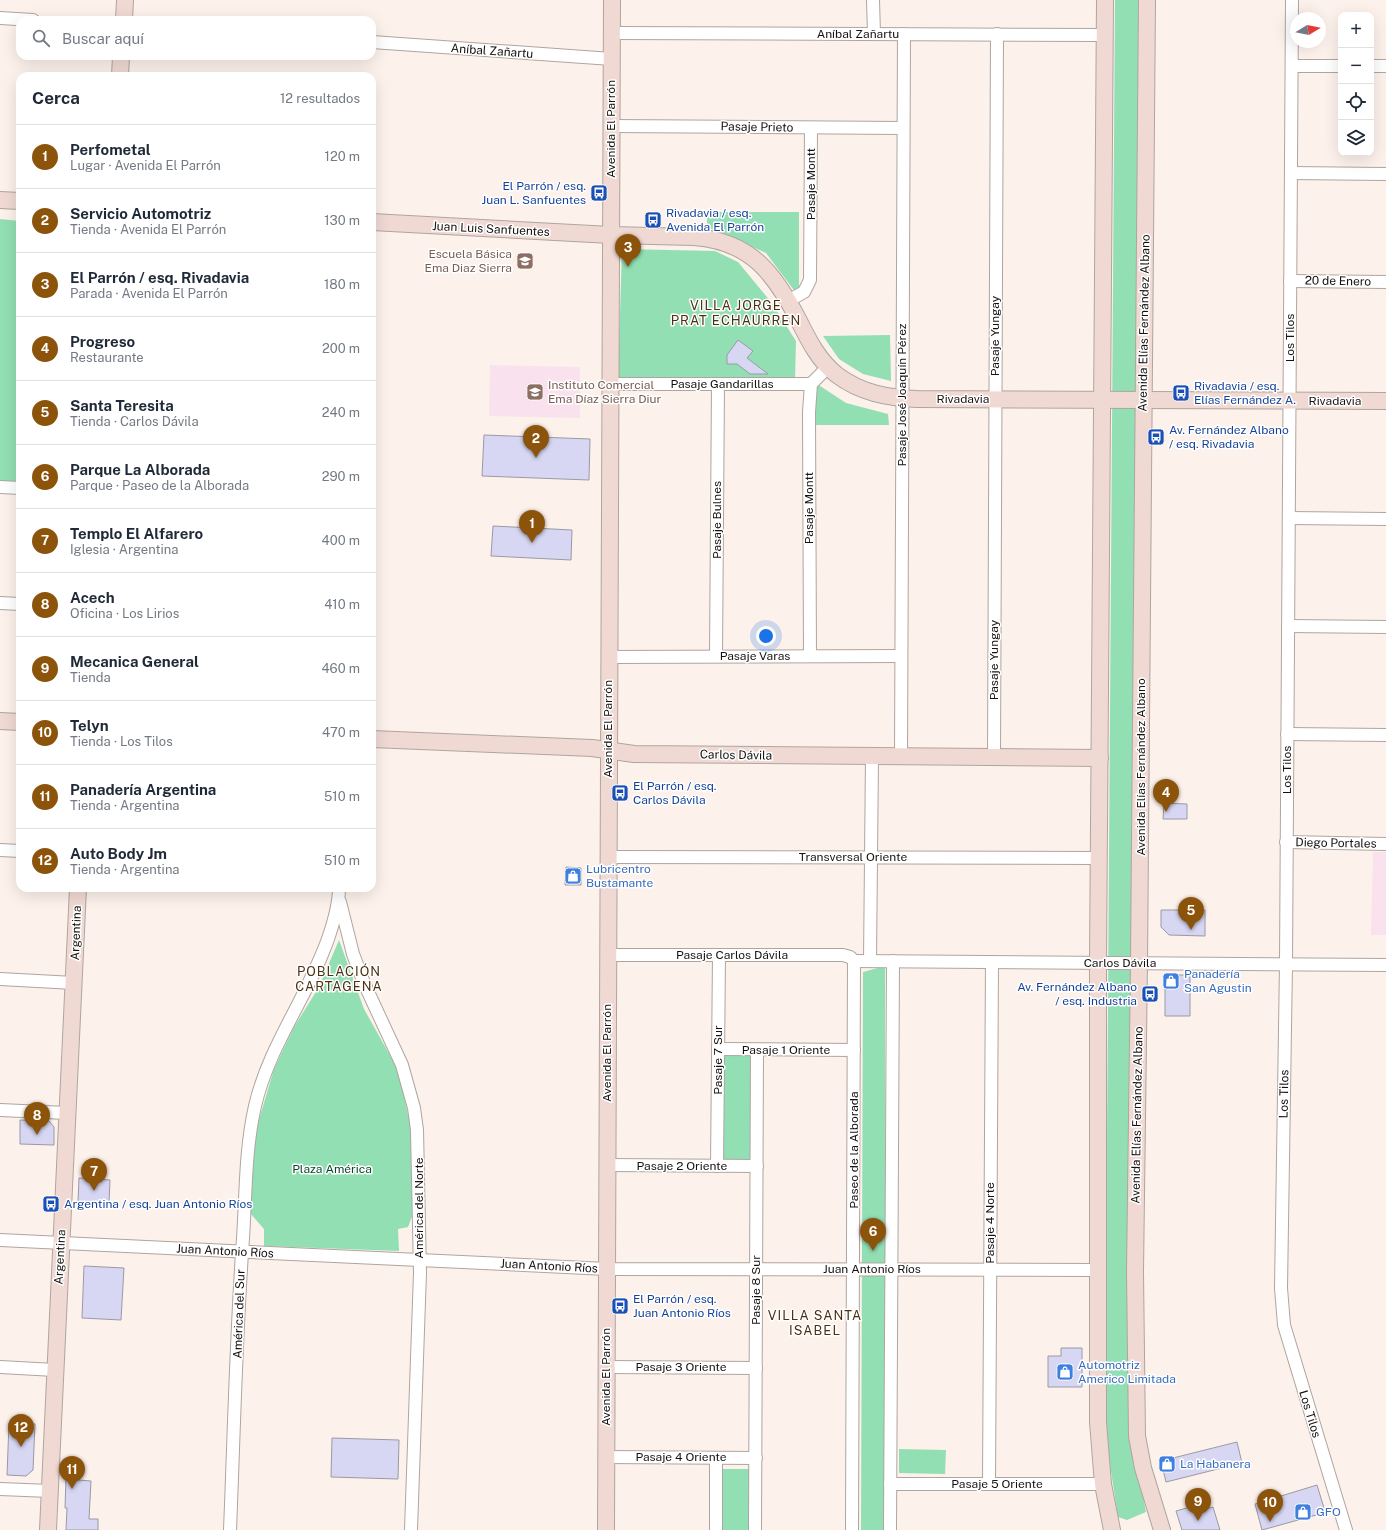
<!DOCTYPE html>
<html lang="es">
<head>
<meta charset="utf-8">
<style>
	:root { --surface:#fff; --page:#f2f2f3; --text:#1f2937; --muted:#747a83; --line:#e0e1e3; --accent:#8c530a }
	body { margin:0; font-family:"Public Sans",sans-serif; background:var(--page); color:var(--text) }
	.controls { position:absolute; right:12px; top:12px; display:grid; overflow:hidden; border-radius:8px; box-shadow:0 4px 16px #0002 }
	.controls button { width:36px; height:36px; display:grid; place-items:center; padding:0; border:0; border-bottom:1px solid var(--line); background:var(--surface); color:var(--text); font:20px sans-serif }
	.compass { position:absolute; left:1290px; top:12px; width:36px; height:36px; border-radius:50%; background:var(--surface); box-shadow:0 4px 16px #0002; rotate:80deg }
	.you { position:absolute; left:766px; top:636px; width:14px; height:14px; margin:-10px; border:3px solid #fff; border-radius:50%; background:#1a73e8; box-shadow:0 0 0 6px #1a73e833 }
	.badge { display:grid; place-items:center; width:26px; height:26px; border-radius:50%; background:var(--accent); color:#fff; font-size:13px; font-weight:700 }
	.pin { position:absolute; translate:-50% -33px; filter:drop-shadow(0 1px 2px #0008) }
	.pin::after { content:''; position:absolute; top:21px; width:14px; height:12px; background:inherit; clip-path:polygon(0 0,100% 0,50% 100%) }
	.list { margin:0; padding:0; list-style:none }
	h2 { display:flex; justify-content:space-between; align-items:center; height:52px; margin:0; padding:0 16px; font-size:17px }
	h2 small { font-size:13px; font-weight:400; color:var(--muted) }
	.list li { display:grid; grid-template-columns:26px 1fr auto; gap:12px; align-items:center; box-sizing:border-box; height:64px; padding:0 16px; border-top:1px solid var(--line) }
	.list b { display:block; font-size:15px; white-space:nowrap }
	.list p { margin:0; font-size:13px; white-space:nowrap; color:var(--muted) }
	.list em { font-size:13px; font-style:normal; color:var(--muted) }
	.icon { flex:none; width:22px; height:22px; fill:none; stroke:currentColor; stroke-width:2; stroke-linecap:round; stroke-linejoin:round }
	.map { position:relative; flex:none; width:1386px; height:1530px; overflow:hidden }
	.search { position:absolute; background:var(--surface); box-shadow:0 4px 16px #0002; left:16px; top:16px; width:360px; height:44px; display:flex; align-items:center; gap:10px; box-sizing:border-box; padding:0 14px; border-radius:12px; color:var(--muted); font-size:15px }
	.panel { position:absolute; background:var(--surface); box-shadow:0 4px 16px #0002; left:16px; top:72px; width:360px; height:820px; border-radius:12px }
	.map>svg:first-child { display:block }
</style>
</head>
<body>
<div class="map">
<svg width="1386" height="1530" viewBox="0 0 1386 1530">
	<rect width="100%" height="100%" fill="#fcf1eb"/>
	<!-- education -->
	<g fill="#f9e2ee">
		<polygon points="490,365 580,367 580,418 489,416"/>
		<polygon points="1373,852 1386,852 1386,935 1371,935"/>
	</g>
	<!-- green -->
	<g fill="#92dfb3">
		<polygon points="1115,0 1140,0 1130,1431 1146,1512 1127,1520 1118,1517 1105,1432"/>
		<polygon points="707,212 799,212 799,297 766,253 707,227"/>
		<polygon points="0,219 20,221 20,483 0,482"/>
		<polygon points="622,249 715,251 738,262 771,302 796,341 795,380 618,380"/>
		<polygon points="890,335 891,381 863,374 839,359 823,336"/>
		<polygon points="814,382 846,403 888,414 889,425 814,425"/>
		<polygon points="339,940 364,1009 397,1068 411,1127 413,1214 408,1227 398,1229 399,1251 264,1246 264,1229 251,1214 253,1140 274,1069 294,1027 319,987"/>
		<polygon points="885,966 885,1530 861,1530 863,972"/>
		<polygon points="723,1055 754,1055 753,1160 723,1159"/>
		<polygon points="899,1449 946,1450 945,1474 899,1473"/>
		<polygon points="723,1469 750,1469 750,1530 722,1530"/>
	</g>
	<!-- building -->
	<g fill="#d7d7f4" stroke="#9a9aa4">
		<polygon points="738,340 753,351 747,358 768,374 750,374 737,364 727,364 727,355"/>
		<polygon points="484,435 590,439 589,480 482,476"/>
		<polygon points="493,526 572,530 571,560 491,556"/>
		<polygon points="1164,803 1187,804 1187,819 1163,819"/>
		<polygon points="566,867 581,868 581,885 565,885"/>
		<polygon points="1161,910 1205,910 1205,936 1169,935 1161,927"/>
		<polygon points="1173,975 1190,975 1190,1016 1165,1016 1165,981"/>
		<polygon points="20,1120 49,1121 54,1127 54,1145 20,1144"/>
		<polygon points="79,1178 110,1180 109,1203 78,1202"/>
		<polygon points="84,1266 124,1268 121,1320 82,1318"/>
		<polygon points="1061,1348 1082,1348 1082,1387 1048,1387 1048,1356 1061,1356"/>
		<polygon points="9,1423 35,1424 33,1470 26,1476 7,1475"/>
		<polygon points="332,1438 399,1440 398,1479 331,1477"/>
		<polygon points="1237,1442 1242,1463 1166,1482 1161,1461"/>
		<polygon points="66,1479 91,1481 89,1519 98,1519 98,1530 66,1530 67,1508 65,1508"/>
		<polygon points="1317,1485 1324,1508 1320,1514 1262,1530 1255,1504"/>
		<polygon points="1197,1505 1198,1511 1213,1507 1220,1530 1182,1530 1176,1511"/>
	</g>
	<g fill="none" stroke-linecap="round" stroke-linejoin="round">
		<!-- street casing -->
		<g stroke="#afa5a0" stroke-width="14">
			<g id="street">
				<polyline points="873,0 874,34"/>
				<polyline points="1292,0 1286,964 1281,1288 1284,1325 1346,1530"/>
				<polyline points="0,18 33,20"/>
				<polyline points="612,33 1105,35"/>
				<polyline points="372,42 612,59"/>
				<polyline points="1292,66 1341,66"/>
				<polyline points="1371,66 1386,66"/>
				<polyline points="611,126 903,128"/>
				<polyline points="1291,173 1386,174"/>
				<polyline points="1290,281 1386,282"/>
				<polyline points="788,301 804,292 810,280 811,128"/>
				<polyline points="610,384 811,384"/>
				<polyline points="0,487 20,488"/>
				<polyline points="1289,518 1386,519"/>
				<polyline points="0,603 20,604"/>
				<polyline points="1288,626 1386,627"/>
				<polyline points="716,656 718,384"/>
				<polyline points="810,656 809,412 811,384 828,367"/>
				<polyline points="608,657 901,656"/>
				<polyline points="1287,734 1386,735"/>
				<polyline points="901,756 904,34"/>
				<polyline points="994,757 997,34"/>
				<polyline points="1286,842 1386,844"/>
				<polyline points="0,850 20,851"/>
				<polyline points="608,857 1099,858"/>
				<polyline points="340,902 353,954 364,983 402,1065 414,1108 417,1130 420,1273 411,1530"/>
				<polyline points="607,955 843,955 850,957 854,961"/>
				<polyline points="854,961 1386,965"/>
				<polyline points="870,961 872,756"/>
				<polyline points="0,979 74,983"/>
				<polyline points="718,1049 854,1050"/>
				<polyline points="0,1110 67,1113"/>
				<polyline points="607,1165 757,1166"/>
				<polyline points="717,1166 719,955"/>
				<polyline points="0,1240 607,1269 1098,1270"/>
				<polyline points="0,1367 55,1370"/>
				<polyline points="606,1367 756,1368"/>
				<polyline points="606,1457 756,1458"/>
				<polyline points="890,1484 1103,1484"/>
				<polyline points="989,1484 992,962"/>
				<polyline points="0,1489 50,1491"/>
				<path d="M230,1530C234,1433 236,1335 243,1238C246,1194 245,1150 255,1106C269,1045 309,995 329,936C334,921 339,905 339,888"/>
				<polyline points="716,1530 716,1458"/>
				<polyline points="755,1530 757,1050"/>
				<polyline points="852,1530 854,961"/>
				<polyline points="890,1530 893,961"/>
			</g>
		</g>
		<!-- secondary casing -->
		<g stroke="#afa5a0" stroke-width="18">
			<g id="secondary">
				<polyline points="1105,0 1098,963 1098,1422 1103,1484 1112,1530"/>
				<polyline points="1147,0 1139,963 1135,1272 1137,1436 1143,1468 1162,1530"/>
				<polyline points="124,20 125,0"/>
				<polyline points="120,76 121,56"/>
				<polyline points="0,200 20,201"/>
				<path d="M372,222L611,235L694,237C751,241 775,274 799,321C809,341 819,361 837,375C861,393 888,398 917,399L1386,401"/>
				<polyline points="0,721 20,722"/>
				<polyline points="372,739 592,748 634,754 1100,758"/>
				<polyline points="48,1530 78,888"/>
				<polyline points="606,1530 612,0"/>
			</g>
		</g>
		<!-- street -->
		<use href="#street" stroke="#fff" stroke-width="12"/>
		<!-- secondary -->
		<use href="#secondary" stroke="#f0d9d3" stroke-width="16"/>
	</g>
	<!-- icons -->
	<defs>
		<g id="bus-square" transform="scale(0.9)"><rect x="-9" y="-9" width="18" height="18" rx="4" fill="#1a4fb4" stroke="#fff"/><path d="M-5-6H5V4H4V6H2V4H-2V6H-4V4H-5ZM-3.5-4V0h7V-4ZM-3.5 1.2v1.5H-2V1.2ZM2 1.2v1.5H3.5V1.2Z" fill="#fff"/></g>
		<g id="school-square" transform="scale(0.9)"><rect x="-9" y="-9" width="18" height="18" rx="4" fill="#8d6e63" stroke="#fff"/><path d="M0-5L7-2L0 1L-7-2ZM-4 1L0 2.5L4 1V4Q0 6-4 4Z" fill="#fff"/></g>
		<g id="shop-square" transform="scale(0.9)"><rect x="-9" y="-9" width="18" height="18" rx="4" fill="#3f7fe0" stroke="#fff"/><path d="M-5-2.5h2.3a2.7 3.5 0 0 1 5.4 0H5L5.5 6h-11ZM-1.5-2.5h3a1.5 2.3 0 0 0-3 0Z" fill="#fff"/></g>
	</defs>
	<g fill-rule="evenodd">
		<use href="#bus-square" x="599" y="193"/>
		<use href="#bus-square" x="653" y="220"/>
		<use href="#school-square" x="525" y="261"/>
		<use href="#school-square" x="535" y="392"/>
		<use href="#bus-square" x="1181" y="393"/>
		<use href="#bus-square" x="1156" y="437"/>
		<use href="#bus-square" x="620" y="793"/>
		<use href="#shop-square" x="573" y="876"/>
		<use href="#shop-square" x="1171" y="981"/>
		<use href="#bus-square" x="1150" y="994"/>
		<use href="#bus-square" x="51" y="1204"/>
		<use href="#bus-square" x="620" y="1306"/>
		<use href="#shop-square" x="1065" y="1372"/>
		<use href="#shop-square" x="1167" y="1464"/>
		<use href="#shop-square" x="1303" y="1512"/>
	</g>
	<g text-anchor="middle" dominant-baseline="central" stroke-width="3" stroke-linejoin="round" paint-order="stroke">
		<!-- street labels -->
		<g font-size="12" fill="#15110f" stroke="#fff">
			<text x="858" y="34">Aníbal Zañartu</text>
			<text transform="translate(492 51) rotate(4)">Aníbal Zañartu</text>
			<text transform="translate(757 127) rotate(1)">Pasaje Prieto</text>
			<text transform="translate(611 129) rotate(-90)">Avenida El Parrón</text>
			<text transform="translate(811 184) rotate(-90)">Pasaje Montt</text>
			<text transform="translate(491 229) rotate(3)">Juan Luis Sanfuentes</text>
			<text transform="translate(1338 281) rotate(1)">20 de Enero</text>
			<text transform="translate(1144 323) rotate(-89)">Avenida Elías Fernández Albano</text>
			<text transform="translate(995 336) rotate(-90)">Pasaje Yungay</text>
			<text transform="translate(1290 338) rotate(-90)">Los Tilos</text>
			<text x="722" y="384">Pasaje Gandarillas</text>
			<text transform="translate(902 395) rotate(-90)">Pasaje José Joaquín Pérez</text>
			<text x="963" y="399">Rivadavia</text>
			<text x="1335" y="401">Rivadavia</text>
			<text transform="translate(809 508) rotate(-90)">Pasaje Montt</text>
			<text transform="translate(717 520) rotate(-90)">Pasaje Bulnes</text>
			<text x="755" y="656">Pasaje Varas</text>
			<text transform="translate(994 660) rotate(-90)">Pasaje Yungay</text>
			<text transform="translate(608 729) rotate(-90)">Avenida El Parrón</text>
			<text transform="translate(736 755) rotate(1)">Carlos Dávila</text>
			<text transform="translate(1141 767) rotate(-90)">Avenida Elías Fernández Albano</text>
			<text transform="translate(1287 770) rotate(-90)">Los Tilos</text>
			<text transform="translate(1336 843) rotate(1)">Diego Portales</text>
			<text x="853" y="857">Transversal Oriente</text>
			<text transform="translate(76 933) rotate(-88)">Argentina</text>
			<text x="732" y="955">Pasaje Carlos Dávila</text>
			<text x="1120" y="963">Carlos Dávila</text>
			<text x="786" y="1050">Pasaje 1 Oriente</text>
			<text transform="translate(607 1053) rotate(-90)">Avenida El Parrón</text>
			<text transform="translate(718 1060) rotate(-90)">Pasaje 7 Sur</text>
			<text transform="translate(1284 1094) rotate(-89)">Los Tilos</text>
			<text transform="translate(1137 1115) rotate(-89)">Avenida Elías Fernández Albano</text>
			<text transform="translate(854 1150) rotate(-90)">Paseo de la Alborada</text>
			<text x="682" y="1166">Pasaje 2 Oriente</text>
			<text transform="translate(419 1208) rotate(-90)">América del Norte</text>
			<text transform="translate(990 1223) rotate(-90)">Pasaje 4 Norte</text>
			<text transform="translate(225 1251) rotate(3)">Juan Antonio Ríos</text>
			<text transform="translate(60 1257) rotate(-87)">Argentina</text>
			<text transform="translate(549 1266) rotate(3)">Juan Antonio Ríos</text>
			<text x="872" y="1269">Juan Antonio Ríos</text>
			<text transform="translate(756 1290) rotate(-90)">Pasaje 8 Sur</text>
			<text transform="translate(239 1314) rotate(-88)">América del Sur</text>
			<text x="681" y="1367">Pasaje 3 Oriente</text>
			<text transform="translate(606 1377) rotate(-90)">Avenida El Parrón</text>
			<text transform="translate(1310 1414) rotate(73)">Los Tilos</text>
			<text x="681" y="1457">Pasaje 4 Oriente</text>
			<text x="997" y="1484">Pasaje 5 Oriente</text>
		</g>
		<!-- transit labels -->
		<g font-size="12" fill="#164399" stroke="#fff" text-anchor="start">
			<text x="586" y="186" text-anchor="end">El Parrón / esq.<tspan x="586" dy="14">Juan L. Sanfuentes</tspan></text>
			<text x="666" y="213">Rivadavia / esq.<tspan x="666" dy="14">Avenida El Parrón</tspan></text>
			<text x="1194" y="386">Rivadavia / esq.<tspan x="1194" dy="14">Elías Fernández A.</tspan></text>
			<text x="1169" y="430">Av. Fernández Albano<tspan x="1169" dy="14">/ esq. Rivadavia</tspan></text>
			<text x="633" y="786">El Parrón / esq.<tspan x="633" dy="14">Carlos Dávila</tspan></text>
			<text x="1137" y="987" text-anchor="end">Av. Fernández Albano<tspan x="1137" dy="14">/ esq. Industria</tspan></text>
			<text x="64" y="1204">Argentina / esq. Juan Antonio Ríos</text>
			<text x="633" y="1299">El Parrón / esq.<tspan x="633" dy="14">Juan Antonio Ríos</tspan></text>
		</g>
		<!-- education labels -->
		<g font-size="12" fill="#785e54" stroke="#fff" text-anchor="end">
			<text x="512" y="254">Escuela Básica<tspan x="512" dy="14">Ema Diaz Sierra</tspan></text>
			<text x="548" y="385" text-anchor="start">Instituto Comercial<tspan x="548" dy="14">Ema Díaz Sierra Diur</tspan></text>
		</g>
		<!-- shop labels -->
		<g font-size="12" fill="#366cbe" stroke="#fff" text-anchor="start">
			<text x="586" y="869">Lubricentro<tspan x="586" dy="14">Bustamante</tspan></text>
			<text x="1184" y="974">Panadería<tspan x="1184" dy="14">San Agustin</tspan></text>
			<text x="1078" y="1365">Automotriz<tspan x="1078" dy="14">Americo Limitada</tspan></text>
			<text x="1180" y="1464">La Habanera</text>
			<text x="1316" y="1512">GFO</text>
		</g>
		<!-- park labels -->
		<g font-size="12" fill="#08472c" stroke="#fff">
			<text x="332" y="1169">Plaza América</text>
		</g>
		<!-- neighbourhood labels -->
		<g font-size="13" letter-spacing="1" fill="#4d3012" stroke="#fff">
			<text x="736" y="305">VILLA JORGE<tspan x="736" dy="15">PRAT ECHAURREN</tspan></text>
			<text x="339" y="971">POBLACIÓN<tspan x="339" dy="15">CARTAGENA</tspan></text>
			<text x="815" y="1315">VILLA SANTA<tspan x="815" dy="15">ISABEL</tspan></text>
		</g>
	</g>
</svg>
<div class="controls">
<button>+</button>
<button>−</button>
<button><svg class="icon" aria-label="locate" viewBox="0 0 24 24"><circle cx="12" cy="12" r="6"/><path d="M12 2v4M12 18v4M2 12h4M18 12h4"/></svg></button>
<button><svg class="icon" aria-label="layers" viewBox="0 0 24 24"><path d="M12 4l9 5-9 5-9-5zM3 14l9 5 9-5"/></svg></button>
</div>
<svg class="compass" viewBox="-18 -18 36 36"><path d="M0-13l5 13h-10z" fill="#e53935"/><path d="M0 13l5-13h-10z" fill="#747a83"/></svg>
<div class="you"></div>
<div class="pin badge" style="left:532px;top:543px">1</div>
<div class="pin badge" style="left:536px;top:458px">2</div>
<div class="pin badge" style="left:628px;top:267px">3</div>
<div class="pin badge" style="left:1166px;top:812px">4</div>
<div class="pin badge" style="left:1191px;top:930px">5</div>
<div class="pin badge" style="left:873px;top:1251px">6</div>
<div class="pin badge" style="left:94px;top:1191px">7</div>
<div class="pin badge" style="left:37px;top:1135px">8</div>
<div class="pin badge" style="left:1198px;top:1521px">9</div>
<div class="pin badge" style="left:1270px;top:1522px">10</div>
<div class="pin badge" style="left:72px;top:1489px">11</div>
<div class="pin badge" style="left:21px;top:1447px">12</div>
<div class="search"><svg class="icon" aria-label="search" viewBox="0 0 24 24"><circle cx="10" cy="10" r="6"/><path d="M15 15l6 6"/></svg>Buscar aquí</div>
<section class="panel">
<h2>Cerca<small>12 resultados</small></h2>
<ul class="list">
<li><span class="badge">1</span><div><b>Perfometal</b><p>Lugar · Avenida El Parrón</p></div><em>120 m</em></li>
<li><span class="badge">2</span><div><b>Servicio Automotriz</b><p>Tienda · Avenida El Parrón</p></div><em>130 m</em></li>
<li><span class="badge">3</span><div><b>El Parrón / esq. Rivadavia</b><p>Parada · Avenida El Parrón</p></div><em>180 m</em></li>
<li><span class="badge">4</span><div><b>Progreso</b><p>Restaurante</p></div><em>200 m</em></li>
<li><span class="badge">5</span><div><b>Santa Teresita</b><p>Tienda · Carlos Dávila</p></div><em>240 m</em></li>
<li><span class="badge">6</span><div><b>Parque La Alborada</b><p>Parque · Paseo de la Alborada</p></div><em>290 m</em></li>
<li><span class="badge">7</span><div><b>Templo El Alfarero</b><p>Iglesia · Argentina</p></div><em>400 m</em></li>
<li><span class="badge">8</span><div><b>Acech</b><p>Oficina · Los Lirios</p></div><em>410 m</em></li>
<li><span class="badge">9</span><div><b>Mecanica General</b><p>Tienda</p></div><em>460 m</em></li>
<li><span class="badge">10</span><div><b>Telyn</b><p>Tienda · Los Tilos</p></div><em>470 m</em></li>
<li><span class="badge">11</span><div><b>Panadería Argentina</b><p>Tienda · Argentina</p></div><em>510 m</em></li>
<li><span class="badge">12</span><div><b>Auto Body Jm</b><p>Tienda · Argentina</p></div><em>510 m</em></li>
</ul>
</section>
</div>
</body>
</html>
